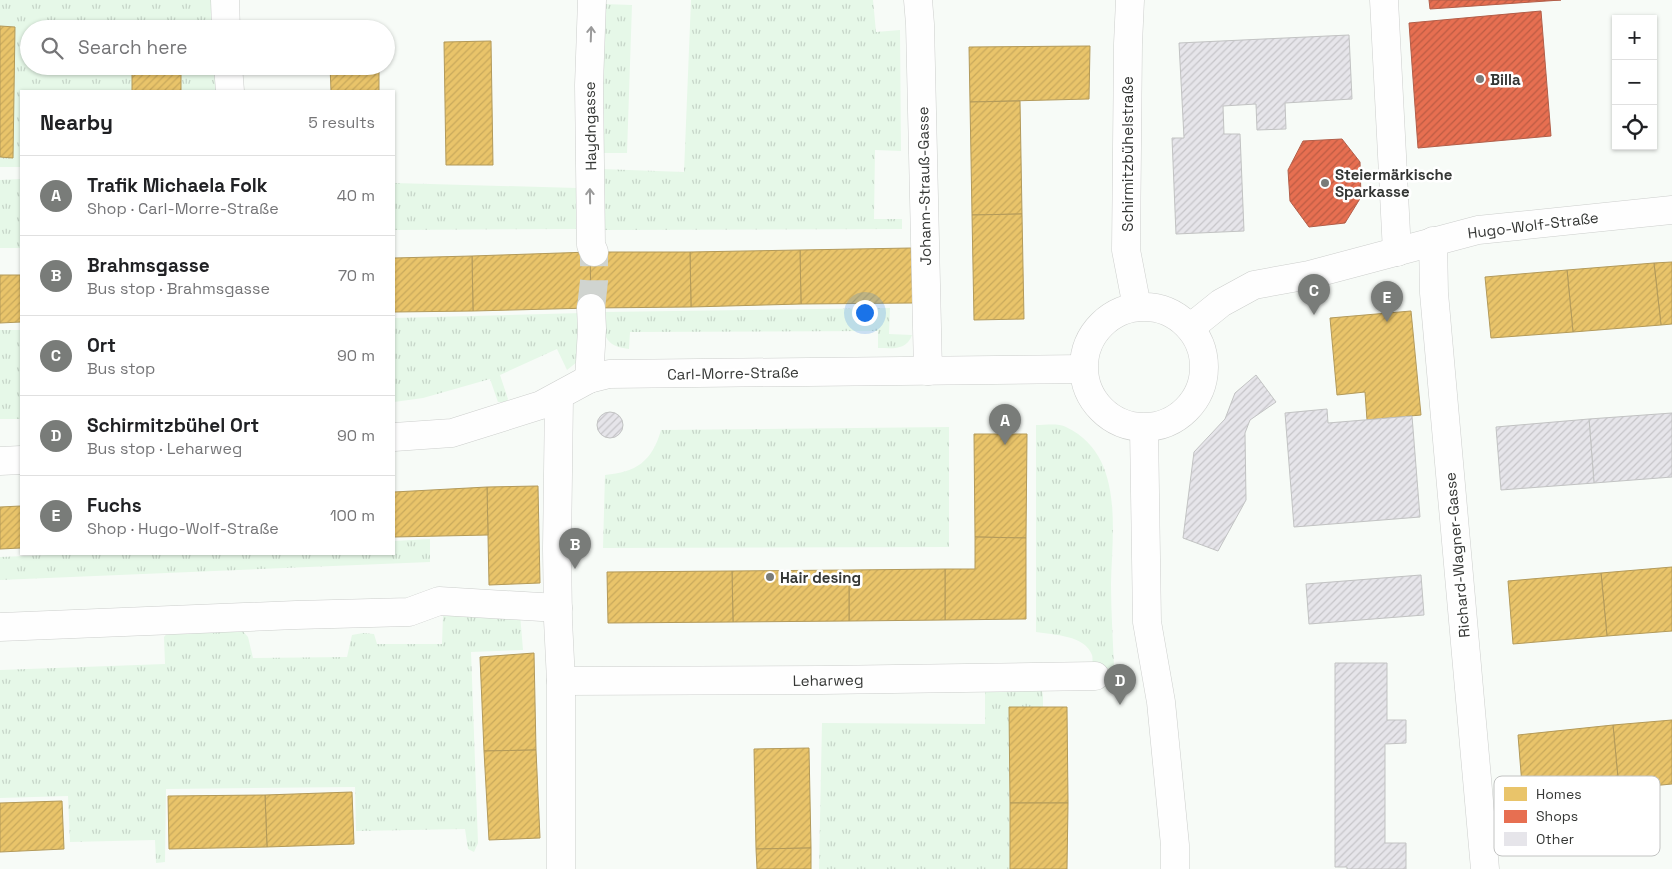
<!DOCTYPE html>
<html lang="en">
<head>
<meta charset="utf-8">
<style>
	:root { --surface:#fff; --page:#f2f2f2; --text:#202124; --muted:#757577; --line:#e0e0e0; --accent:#797c79 }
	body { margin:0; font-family:"Space Grotesk",sans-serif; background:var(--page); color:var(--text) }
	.controls { position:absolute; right:15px; top:15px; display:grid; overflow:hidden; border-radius:0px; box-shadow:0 1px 4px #0004 }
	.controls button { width:45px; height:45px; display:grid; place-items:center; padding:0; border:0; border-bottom:1px solid var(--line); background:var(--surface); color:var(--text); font:25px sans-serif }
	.you { position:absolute; left:864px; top:312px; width:18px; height:18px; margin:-12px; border:4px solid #fff; border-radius:50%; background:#1a73e8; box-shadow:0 0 0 8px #1a73e833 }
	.badge { display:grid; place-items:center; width:32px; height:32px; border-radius:50%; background:var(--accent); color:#fff; font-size:16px; font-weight:700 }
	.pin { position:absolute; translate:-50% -41px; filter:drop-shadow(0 1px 2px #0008) }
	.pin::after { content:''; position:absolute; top:26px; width:18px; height:15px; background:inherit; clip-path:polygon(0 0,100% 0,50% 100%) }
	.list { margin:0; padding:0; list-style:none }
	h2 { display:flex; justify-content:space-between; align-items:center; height:65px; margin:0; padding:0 20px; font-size:21px }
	h2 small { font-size:16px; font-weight:400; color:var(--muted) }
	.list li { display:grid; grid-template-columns:32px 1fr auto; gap:15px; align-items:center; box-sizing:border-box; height:80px; padding:0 20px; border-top:1px solid var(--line) }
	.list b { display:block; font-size:19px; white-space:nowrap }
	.list p { margin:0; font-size:16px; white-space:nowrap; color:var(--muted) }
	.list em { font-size:16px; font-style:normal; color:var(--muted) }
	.icon { flex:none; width:28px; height:28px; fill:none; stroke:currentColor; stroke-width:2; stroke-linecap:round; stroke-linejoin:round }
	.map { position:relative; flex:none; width:1672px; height:869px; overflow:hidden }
	.search { position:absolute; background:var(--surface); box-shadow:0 1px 4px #0004; left:20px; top:20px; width:375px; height:55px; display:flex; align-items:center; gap:12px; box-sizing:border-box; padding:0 18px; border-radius:28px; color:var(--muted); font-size:19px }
	.panel { position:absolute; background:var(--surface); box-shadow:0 1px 4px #0004; left:20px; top:90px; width:375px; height:465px; border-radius:0px }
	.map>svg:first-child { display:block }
</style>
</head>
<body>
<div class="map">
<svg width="1672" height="869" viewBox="0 0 1672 869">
	<defs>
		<pattern id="grass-tufts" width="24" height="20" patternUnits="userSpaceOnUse" patternTransform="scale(1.25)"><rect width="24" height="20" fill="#e6f8e8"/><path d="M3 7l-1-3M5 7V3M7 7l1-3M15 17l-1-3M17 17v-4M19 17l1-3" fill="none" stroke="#c6d5c8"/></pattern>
		<pattern id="homes-hatch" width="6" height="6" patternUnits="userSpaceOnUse" patternTransform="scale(1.25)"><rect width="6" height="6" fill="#e9c46a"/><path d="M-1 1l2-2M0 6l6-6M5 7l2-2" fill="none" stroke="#c8a95c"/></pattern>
		<pattern id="shops-hatch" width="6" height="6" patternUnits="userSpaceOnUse" patternTransform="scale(1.25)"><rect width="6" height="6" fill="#e76f51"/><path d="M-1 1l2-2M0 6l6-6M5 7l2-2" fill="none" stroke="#bc5c44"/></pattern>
		<pattern id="building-hatch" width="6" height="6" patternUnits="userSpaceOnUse" patternTransform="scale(1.25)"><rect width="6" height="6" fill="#e6e5ea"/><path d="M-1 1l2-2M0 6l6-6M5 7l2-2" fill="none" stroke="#c6c5c9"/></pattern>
	</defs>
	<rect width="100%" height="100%" fill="#f7fbf7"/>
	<!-- grass -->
	<g fill="url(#grass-tufts)">
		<polygon points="0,0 215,0 216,29 29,29 29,66 217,66 218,91 21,91 21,167 0,167"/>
		<polygon points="691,0 873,0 876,32 900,30 901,151 875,150 874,219 902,219 902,229 600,230 601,169 684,172"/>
		<polygon points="604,4 632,5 627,153 603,153"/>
		<polygon points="21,179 21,248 0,248 0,180"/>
		<polygon points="394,183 577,188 576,229 394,230"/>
		<path d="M890,308L889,334L912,335C906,351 893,348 878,348V331L630,332L629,349C604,346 603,335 603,312Z"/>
		<polygon points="582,313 577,362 567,370 557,349 500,375 508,399 506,402 498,402 490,379 423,398 394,402 394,318"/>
		<rect x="0" y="330" width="21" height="89"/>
		<path d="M1036,425C1045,425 1059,423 1066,427C1125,455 1112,531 1111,584C1111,612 1113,640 1114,668L1089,670L1093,667C1092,663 1093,658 1092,655C1085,635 1054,635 1036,632Z"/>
		<path d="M949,427V547L603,548L605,475C636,472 652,462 661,430Z"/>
		<polygon points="430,539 430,562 0,580 0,557 74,554 394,554 394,541"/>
		<polygon points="520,614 523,650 471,652 478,843 474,852 468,849 465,829 356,831 355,787 166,789 165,862 156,863 155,840 70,842 68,796 0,798 0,670 165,664 164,637 170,630 239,627 248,637 253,658 347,657 352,635 363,633 374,634 377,644 442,644 443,616"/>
		<polygon points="985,681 1040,684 1043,695 1043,707 1009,707 1010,869 819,869 822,723 985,724"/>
	</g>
	<!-- homes -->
	<g fill="url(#homes-hatch)" stroke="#b39a5a">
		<polygon points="0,26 15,27 13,158 0,157"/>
		<polygon points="491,41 493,165 446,165 444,42"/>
		<polygon points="1090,46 1089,99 970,102 969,47"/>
		<rect x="132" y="66" width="49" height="25"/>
		<polygon points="330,66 379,66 379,91 331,91"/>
		<polygon points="1020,101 1022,214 972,215 970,102"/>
		<polygon points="1022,214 1024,319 974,320 972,215"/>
		<polygon points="911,248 913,303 801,304 800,250"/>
		<polygon points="800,250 801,304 691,307 690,252"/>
		<polygon points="590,252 690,252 691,307 591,308"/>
		<polygon points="590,252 591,308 473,311 472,256"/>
		<polygon points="472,256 473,311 394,312 394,258"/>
		<polygon points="1672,262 1672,324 1661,325 1654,263"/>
		<polygon points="1654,263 1661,325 1573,332 1567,270"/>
		<polygon points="1567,270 1573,332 1491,338 1485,277"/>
		<polygon points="21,274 21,322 20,275"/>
		<polygon points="0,275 20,275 21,322 0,323"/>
		<polygon points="1411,311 1421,415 1367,420 1365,392 1337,395 1330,318"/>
		<polygon points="974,434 1027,434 1026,538 975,537"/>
		<polygon points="538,486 540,583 489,585 487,487"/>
		<polygon points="487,487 488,535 394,537 394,492"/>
		<polygon points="21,506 21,548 0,549 0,507"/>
		<polygon points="975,537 1026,538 1026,619 945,620 945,569 975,569"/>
		<polygon points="1672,567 1672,631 1607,636 1601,573"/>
		<polygon points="945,569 945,620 849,621 849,570"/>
		<polygon points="849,570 849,621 733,622 732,571"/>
		<polygon points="732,571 733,622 608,623 607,572"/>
		<polygon points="1601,573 1607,636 1513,644 1508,581"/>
		<polygon points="534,653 536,750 484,751 480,657"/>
		<polygon points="1009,707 1067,707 1068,803 1010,803"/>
		<polygon points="1672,720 1672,784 1619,789 1613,725"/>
		<polygon points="1613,725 1619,789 1523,798 1518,735"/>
		<polygon points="809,748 811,848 756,849 754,749"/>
		<polygon points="536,750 540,838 489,840 484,751"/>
		<polygon points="352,792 354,844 267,847 265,795"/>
		<polygon points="265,795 267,847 169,849 168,796"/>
		<polygon points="62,801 64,849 0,852 0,803"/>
		<polygon points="1010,803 1068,803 1067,869 1010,869"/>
		<polygon points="811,848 811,869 757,869 756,849"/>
	</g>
	<!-- shops -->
	<g fill="url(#shops-hatch)" stroke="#b25e49">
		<polygon points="1429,0 1561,0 1430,9"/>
		<polygon points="1541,11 1551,136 1418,148 1409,23"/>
		<polygon points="1342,139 1360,162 1361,197 1345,223 1309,227 1290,201 1288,170 1303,141"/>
	</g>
	<!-- building -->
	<g fill="url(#building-hatch)" stroke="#c2c3c3">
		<polygon points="1349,35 1352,99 1285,103 1286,129 1257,130 1256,104 1223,106 1224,134 1240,134 1244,231 1176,234 1172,138 1184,138 1179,43"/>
		<polygon points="1256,375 1276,402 1250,420 1245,433 1246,500 1218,551 1183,538 1194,452 1225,419 1235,393"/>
		<polygon points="1327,409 1328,423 1412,416 1420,517 1294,527 1285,413"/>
		<circle cx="610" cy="425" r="13"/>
		<polygon points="1672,413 1672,477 1594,483 1589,419"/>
		<polygon points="1589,419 1594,483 1501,490 1496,427"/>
		<polygon points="1421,575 1424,615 1309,624 1306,584"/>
		<polygon points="1335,663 1387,663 1387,720 1406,720 1406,743 1385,744 1385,843 1406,843 1406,869 1347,869 1347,867 1335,867"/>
	</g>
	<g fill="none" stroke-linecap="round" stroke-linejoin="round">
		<!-- minor-tunnel -->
		<polyline stroke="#d0d4d0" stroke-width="28" stroke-dasharray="28 14" stroke-linecap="butt" points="591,308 594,281 594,252"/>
		<!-- minor casing -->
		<g stroke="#cccecc" stroke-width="29">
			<g id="minor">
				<polyline points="225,0 226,29"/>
				<polyline points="592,0 589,85 591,245 594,252"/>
				<polyline points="918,0 920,24 928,371"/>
				<polyline points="1384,0 1397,252"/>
				<polyline points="228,66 230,91"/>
				<polyline points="1433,241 1434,293 1485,869"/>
				<polyline points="1190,328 1221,303 1254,285 1309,275 1478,230 1672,210"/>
				<polyline points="589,379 592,329 591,308"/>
				<polyline points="559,397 557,549 558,620 561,681 561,869"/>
				<polyline points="394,437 452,433 541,405 589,379 609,374 1083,369"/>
				<polyline points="0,461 21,460"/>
				<polyline points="0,627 296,615 409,612 439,601 558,608"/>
				<polyline points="561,681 823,680 1095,676"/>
			</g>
		</g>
		<!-- major casing -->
		<g stroke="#cccecc" stroke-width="29">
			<g id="major">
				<polyline points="1130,0 1128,44 1126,250 1137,307"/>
				<circle cx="1144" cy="367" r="60"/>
				<polyline points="1144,428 1147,622 1161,702 1175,845 1175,869"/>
			</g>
		</g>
		<!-- minor -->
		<use href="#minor" stroke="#fefefe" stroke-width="28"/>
		<!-- major -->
		<use href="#major" stroke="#fefefe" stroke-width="28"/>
	</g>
	<!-- one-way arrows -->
	<defs><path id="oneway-shaft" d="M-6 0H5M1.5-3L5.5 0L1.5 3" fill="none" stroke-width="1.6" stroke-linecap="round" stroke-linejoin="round" transform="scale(1.25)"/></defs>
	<g stroke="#9a9a9a">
		<use href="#oneway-shaft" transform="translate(591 34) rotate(-88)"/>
		<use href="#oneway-shaft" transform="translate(590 196) rotate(-91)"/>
	</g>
	<!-- markers -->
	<g fill="#797c79" stroke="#fff" stroke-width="2">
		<circle cx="1480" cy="79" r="5"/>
		<circle cx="1325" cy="183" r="5"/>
		<circle cx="770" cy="577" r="5"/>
	</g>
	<g text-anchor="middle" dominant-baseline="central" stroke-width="5" stroke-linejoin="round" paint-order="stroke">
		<!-- poi labels -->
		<g font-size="15" font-weight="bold" fill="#353735" stroke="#fff" text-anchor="start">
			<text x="1490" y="79">Billa</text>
			<text x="1335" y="174">Steiermärkische<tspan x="1335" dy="17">Sparkasse</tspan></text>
			<text x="780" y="577">Hair desing</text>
		</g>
		<!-- street labels -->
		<g font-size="15" fill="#353735" stroke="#fff">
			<text transform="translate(590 126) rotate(-91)">Haydngasse</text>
			<text transform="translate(1127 154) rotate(-90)">Schirmitzbühelstraße</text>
			<text transform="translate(924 186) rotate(-91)">Johann-Strauß-Gasse</text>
			<text transform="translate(1533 225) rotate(-7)">Hugo-Wolf-Straße</text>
			<text transform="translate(733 373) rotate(-1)">Carl-Morre-Straße</text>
			<text transform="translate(1457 555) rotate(-95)">Richard-Wagner-Gasse</text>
			<text transform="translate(828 680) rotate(-1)">Leharweg</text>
		</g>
	</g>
	<!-- legend -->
	<rect x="1494" y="776" width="166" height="80" rx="8" fill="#fff" stroke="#c2c3c2" stroke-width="1"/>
	<rect x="1504" y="787" width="23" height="14" fill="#e9c46a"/>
	<rect x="1504" y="810" width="23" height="13" fill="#e76f51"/>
	<rect x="1504" y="832" width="23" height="14" fill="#e6e5ea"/>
	<g font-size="14" fill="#353735">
		<text x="1536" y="799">Homes</text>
		<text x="1536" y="821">Shops</text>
		<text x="1536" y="844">Other</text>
	</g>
</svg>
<div class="controls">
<button>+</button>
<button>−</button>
<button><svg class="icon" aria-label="locate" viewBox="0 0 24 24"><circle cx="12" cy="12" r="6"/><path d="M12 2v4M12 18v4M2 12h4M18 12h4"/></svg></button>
</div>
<div class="you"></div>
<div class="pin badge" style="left:1005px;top:445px">A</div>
<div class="pin badge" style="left:575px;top:569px">B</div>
<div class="pin badge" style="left:1314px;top:315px">C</div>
<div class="pin badge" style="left:1120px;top:705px">D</div>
<div class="pin badge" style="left:1387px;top:322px">E</div>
<div class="search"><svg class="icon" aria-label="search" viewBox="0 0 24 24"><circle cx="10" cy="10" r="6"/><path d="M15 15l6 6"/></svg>Search here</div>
<section class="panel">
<h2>Nearby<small>5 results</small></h2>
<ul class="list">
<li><span class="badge">A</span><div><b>Trafik Michaela Folk</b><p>Shop · Carl-Morre-Straße</p></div><em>40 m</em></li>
<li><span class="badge">B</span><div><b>Brahmsgasse</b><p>Bus stop · Brahmsgasse</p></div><em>70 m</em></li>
<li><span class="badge">C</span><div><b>Ort</b><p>Bus stop</p></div><em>90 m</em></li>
<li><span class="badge">D</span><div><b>Schirmitzbühel Ort</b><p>Bus stop · Leharweg</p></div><em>90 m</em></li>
<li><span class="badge">E</span><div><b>Fuchs</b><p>Shop · Hugo-Wolf-Straße</p></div><em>100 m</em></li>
</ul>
</section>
</div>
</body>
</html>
